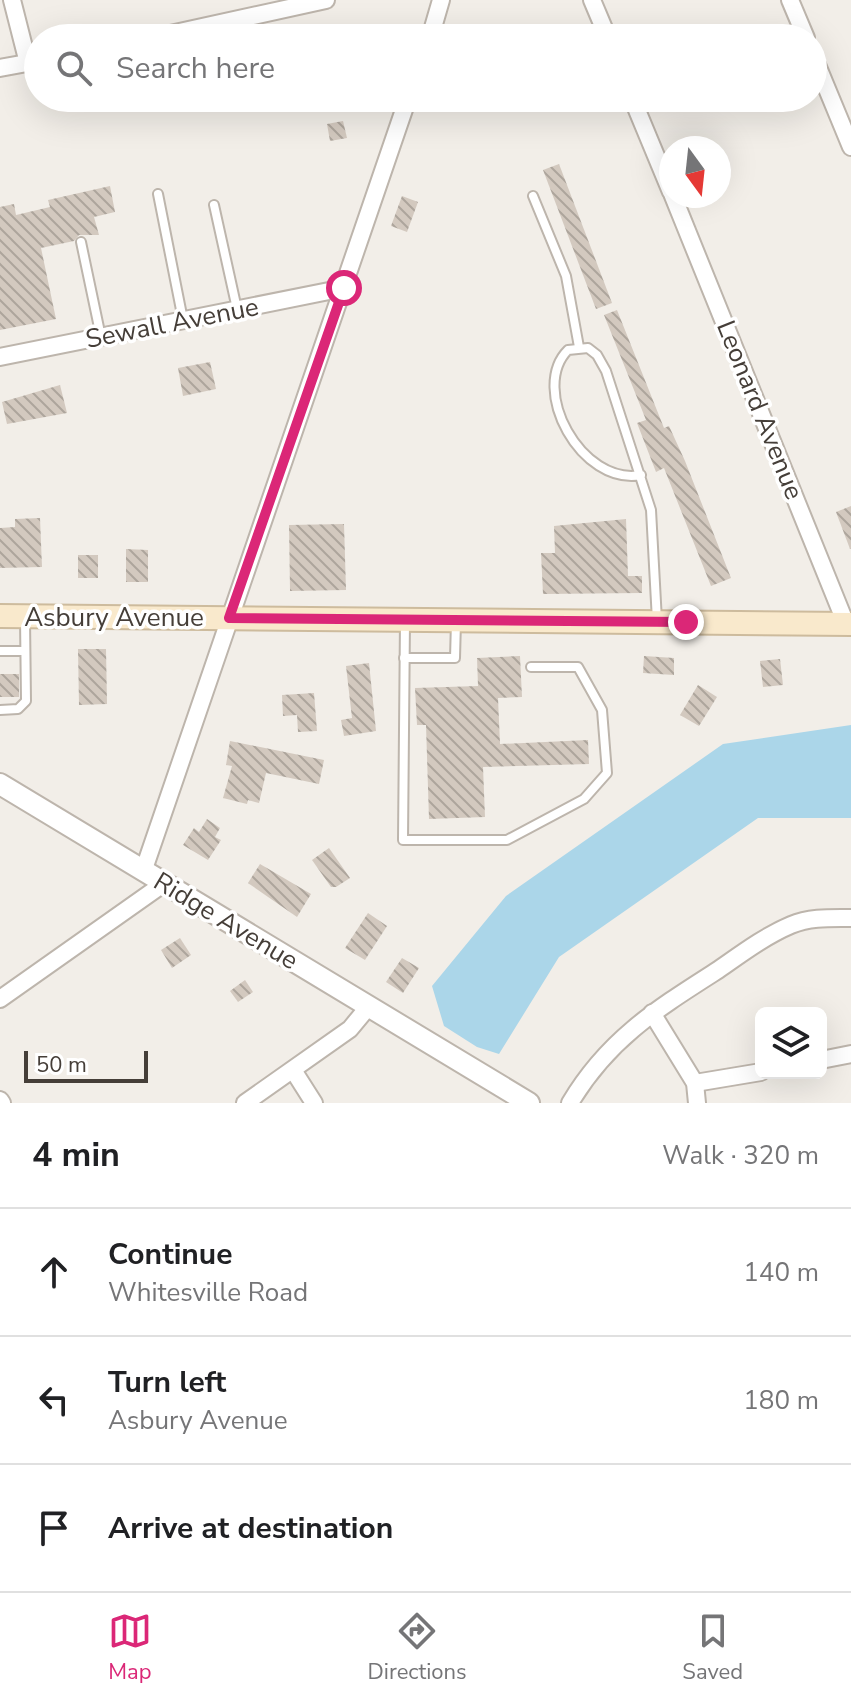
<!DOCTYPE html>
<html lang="en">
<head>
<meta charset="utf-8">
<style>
	:root { --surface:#fff; --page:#f2f2f2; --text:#202124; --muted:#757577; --line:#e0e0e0; --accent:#db2777 }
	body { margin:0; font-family:"Nunito Sans",sans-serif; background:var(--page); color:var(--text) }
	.controls { position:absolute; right:24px; bottom:24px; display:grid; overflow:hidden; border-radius:12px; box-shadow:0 8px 32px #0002 }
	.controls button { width:72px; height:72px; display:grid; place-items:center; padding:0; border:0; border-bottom:2px solid var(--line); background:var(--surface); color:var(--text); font:40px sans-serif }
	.compass { position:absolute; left:659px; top:136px; width:72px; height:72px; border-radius:50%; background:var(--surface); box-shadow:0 8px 32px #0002; rotate:165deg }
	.scale { position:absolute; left:24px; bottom:20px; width:124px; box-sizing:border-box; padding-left:8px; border:4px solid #453e38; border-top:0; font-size:22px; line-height:28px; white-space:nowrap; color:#453e38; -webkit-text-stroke:6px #fff; paint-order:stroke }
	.stop { position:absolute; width:24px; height:24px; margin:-18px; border:6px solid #db2777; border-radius:50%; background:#fff }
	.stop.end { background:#db2777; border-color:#fff; box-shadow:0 2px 8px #0008 }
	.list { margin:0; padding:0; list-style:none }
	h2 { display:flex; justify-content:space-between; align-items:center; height:104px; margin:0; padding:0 32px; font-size:34px }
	h2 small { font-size:26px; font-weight:400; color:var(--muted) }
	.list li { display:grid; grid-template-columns:52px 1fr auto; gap:24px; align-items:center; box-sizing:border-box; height:128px; padding:0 32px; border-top:2px solid var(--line) }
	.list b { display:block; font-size:30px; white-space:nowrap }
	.list p { margin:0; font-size:26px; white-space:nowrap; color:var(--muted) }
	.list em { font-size:26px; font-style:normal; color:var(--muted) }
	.icon { flex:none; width:44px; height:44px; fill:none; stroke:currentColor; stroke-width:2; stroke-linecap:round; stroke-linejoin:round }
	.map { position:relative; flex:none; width:851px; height:1103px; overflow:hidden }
	.search { position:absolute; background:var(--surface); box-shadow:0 8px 32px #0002; left:24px; right:24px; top:24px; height:88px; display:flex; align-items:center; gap:20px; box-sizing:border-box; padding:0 28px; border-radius:44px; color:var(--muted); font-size:30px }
	.sheet { height:488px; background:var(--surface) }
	nav { display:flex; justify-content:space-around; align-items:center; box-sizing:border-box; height:112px; border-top:2px solid var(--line); background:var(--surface); font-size:22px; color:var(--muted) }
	nav a { display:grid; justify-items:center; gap:4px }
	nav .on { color:var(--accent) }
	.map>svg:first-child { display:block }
</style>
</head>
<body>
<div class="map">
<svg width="851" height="1103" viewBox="0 0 851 1103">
	<defs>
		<pattern id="building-back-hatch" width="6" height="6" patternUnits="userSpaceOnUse" patternTransform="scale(2)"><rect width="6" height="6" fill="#d3c9bf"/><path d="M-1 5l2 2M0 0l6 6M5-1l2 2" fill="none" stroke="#ada59c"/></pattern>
	</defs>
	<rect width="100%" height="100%" fill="#f2eee8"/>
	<!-- water -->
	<polygon fill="#abd6e9" points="851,725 851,818 758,818 559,957 499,1054 477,1047 444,1026 432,986 506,896 723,744"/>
	<!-- building -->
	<g fill="url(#building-back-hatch)">
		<polygon points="343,121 347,138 330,141 327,124"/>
		<polygon points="559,164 612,303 596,309 543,170"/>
		<polygon points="110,186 115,212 94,217 99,235 79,235 74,241 41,248 56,319 0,330 0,207 14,204 16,215 50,207 48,200"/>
		<polygon points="402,196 418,202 407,232 391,226"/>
		<polygon points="617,310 664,428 669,426 685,461 731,578 711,586 664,468 656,472 637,423 646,420 604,315"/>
		<polygon points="210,362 216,389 183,396 178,368"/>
		<polygon points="60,385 67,413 7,424 2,402"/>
		<polygon points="851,506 851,549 850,549 836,512"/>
		<polygon points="40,518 42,567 0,568 0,528 15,527 15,519"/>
		<polygon points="626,519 628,576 642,576 642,593 543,594 541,553 555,553 554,526"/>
		<polygon points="344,524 346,590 290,591 289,525"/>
		<polygon points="126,549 148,550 148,582 126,582"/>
		<rect x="78" y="555" width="20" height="23"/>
		<polygon points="78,649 106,649 107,704 79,705"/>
		<polygon points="520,656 522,697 498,698 500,744 588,740 589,764 483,767 485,817 429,819 426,725 417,725 415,688 478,686 477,658"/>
		<polygon points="644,656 674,658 674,675 643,673"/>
		<polygon points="780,659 783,685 763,687 760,661"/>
		<polygon points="369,663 376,731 344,736 341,720 352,718 346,666"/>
		<rect x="0" y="674" width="19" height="23"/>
		<polygon points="698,685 717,697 699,726 680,715"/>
		<polygon points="314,693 317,731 298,732 297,715 283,716 282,695"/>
		<polygon points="230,741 324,760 319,784 266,773 259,803 248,800 247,804 223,798 232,766 226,765"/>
		<polygon points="207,819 220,828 215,837 221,840 208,860 183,845 194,828 199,832"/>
		<polygon points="329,848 350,878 336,887 331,887 312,860"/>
		<polygon points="260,864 311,894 297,917 248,883"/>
		<polygon points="368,913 387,926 365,960 345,948"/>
		<polygon points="180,938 191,955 172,968 161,950"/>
		<polygon points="402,958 419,968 403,993 386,982"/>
		<polygon points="245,980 253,992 238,1002 230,991"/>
	</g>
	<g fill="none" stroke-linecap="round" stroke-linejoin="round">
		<!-- service casing -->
		<g stroke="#bdb5ac" stroke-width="12">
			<g id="service">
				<polyline points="158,194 183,320"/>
				<polyline points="533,196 566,276 579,347"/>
				<polyline points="214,205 237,309"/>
				<polyline points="81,242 101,337"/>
				<path d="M641,475C581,486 529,389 568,350L588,348L597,355L606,371L651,510L657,621"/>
				<polyline points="405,620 403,840 507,840 584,799 607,773 602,710 578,667 531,667"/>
				<polyline points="0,651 25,651"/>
				<polyline points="404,658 455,658 456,621"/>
				<polyline points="0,710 18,709 26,701 25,619"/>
			</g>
		</g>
		<!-- minor casing -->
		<g stroke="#bdb5ac" stroke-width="20">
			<g id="minor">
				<polyline points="12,0 28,63"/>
				<polyline points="592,0 608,38"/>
				<polyline points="790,0 806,38"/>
				<polyline points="152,38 326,0"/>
				<polyline points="430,38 441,0"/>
				<polyline points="813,55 851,147"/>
				<polyline points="0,68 38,61"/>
				<polyline points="632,98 671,192"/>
				<polyline points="673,196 846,624"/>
				<polyline points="0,357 344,288"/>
				<polyline points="143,872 408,98"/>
				<polyline points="0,999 163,884"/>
				<polyline points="652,1013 695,1083 697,1103"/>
				<polyline points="821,1060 851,1054"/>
				<polyline points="293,1070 314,1103"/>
				<polyline points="695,1083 761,1072"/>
				<polyline points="0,1100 2,1103"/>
				<polyline points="245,1103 350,1029 369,1006"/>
				<path d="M570,1103C608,1039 657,1009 718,970C741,954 765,936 791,925C810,917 830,918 851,918"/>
			</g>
		</g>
		<!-- tertiary casing -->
		<g stroke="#bdb5ac" stroke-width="24">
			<polyline id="tertiary" points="0,784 529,1103"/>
		</g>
		<!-- secondary casing -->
		<g stroke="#cdbb9d" stroke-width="26">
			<polyline id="secondary" points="0,616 851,624"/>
		</g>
		<!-- service -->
		<use href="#service" stroke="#fff" stroke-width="8"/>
		<!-- minor -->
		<use href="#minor" stroke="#fff" stroke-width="16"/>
		<!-- tertiary -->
		<use href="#tertiary" stroke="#fff" stroke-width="20"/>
		<!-- secondary -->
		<use href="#secondary" stroke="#f9e9cc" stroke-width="22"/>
	</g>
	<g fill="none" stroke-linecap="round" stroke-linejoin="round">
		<!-- route -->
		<polyline stroke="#db2777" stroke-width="10" points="344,288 229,618 686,622"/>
	</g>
	<g text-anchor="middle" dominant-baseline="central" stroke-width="7" stroke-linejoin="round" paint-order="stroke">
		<!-- street labels -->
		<g font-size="26" fill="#453e38" stroke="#fff">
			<text transform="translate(172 323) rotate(-11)">Sewall Avenue</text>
			<text transform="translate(760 410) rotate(68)">Leonard Avenue</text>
			<text x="114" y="617">Asbury Avenue</text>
			<text transform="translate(226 921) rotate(31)">Ridge Avenue</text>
		</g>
	</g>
</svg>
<div class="controls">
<button><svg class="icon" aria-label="layers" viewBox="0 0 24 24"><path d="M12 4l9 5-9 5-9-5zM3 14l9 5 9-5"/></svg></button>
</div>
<svg class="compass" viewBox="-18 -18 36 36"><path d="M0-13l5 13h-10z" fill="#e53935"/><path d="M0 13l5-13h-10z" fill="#757577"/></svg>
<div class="scale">50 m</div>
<div class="stop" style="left:344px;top:288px"></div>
<div class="stop end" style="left:686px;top:622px"></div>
<div class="search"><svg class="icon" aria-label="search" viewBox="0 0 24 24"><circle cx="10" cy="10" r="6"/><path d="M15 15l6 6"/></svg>Search here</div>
</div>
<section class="sheet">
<h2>4 min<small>Walk · 320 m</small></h2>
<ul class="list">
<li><svg class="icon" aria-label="ahead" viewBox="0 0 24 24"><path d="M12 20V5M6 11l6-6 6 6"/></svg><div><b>Continue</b><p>Whitesville Road</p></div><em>140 m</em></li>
<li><svg class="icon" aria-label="left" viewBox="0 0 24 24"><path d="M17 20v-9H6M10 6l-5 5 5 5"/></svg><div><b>Turn left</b><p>Asbury Avenue</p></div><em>180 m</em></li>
<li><svg class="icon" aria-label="arrive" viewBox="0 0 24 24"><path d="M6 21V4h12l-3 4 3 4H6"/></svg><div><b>Arrive at destination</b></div></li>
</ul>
</section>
<nav>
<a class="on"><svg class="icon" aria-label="map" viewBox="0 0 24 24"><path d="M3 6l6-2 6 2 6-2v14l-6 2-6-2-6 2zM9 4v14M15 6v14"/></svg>Map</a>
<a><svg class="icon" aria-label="directions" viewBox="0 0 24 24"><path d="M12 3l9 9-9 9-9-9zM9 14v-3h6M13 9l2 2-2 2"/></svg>Directions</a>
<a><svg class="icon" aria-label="saved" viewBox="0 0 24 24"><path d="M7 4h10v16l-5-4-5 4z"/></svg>Saved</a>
</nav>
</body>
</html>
